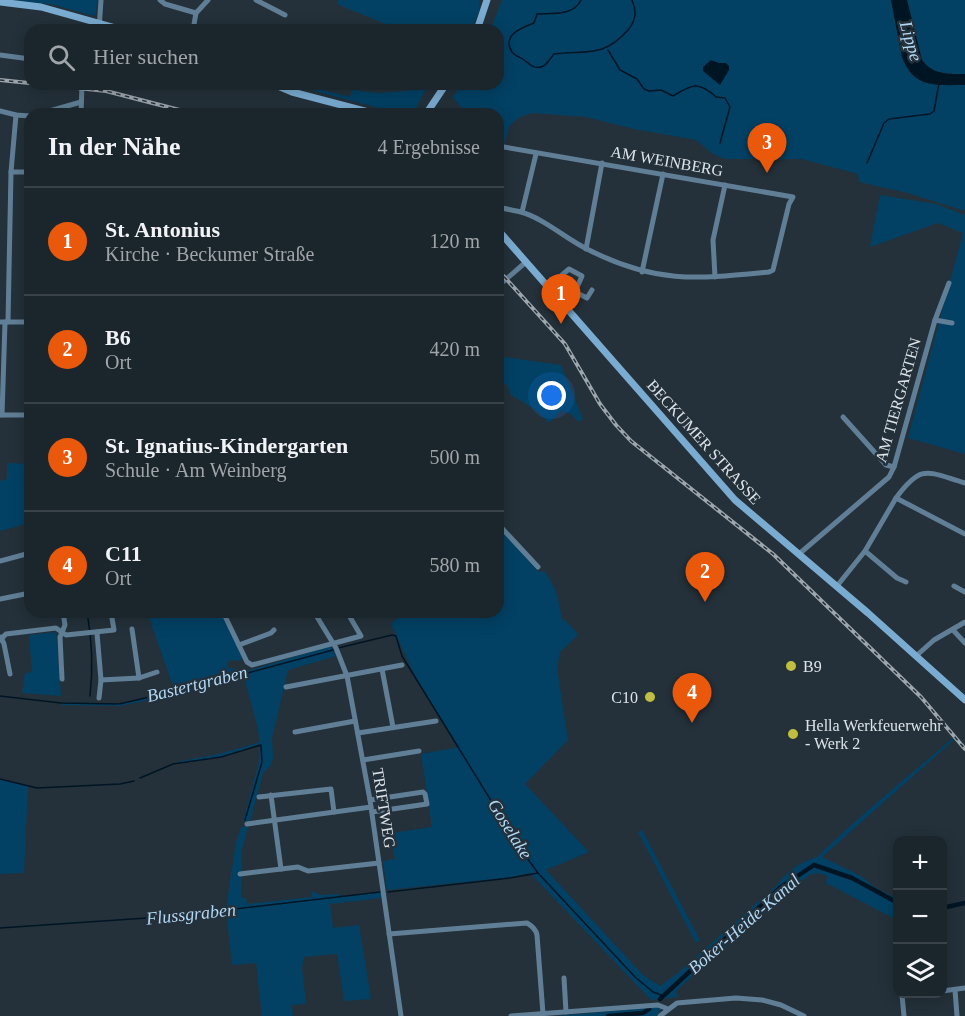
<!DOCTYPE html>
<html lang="de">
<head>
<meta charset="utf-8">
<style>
	:root { --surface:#1b252c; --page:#283138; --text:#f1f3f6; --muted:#a0a5a9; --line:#394248; --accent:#ea580c }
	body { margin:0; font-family:Georgia,serif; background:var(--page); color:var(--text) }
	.controls { position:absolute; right:18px; bottom:18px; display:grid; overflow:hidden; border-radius:12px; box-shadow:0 3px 15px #0003 }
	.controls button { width:54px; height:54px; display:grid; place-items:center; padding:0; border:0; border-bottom:2px solid var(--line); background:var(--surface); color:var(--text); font:30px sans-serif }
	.you { position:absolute; left:552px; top:396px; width:21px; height:21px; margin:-15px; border:4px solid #fff; border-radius:50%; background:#1a73e8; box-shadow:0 0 0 9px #1a73e833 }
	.badge { display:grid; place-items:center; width:39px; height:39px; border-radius:50%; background:var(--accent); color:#fff; font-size:20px; font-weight:700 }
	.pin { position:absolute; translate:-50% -50px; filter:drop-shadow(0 2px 3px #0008) }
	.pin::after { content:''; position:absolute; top:32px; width:21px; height:18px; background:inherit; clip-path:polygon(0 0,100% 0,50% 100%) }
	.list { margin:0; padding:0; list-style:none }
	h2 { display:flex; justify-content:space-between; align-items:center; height:78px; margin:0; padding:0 24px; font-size:26px }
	h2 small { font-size:20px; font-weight:400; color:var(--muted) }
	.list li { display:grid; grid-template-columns:39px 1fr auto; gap:18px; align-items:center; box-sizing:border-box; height:108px; padding:0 24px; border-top:2px solid var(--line) }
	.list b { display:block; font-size:22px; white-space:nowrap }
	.list p { margin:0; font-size:20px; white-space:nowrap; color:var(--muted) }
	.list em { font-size:20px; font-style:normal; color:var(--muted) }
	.icon { flex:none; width:33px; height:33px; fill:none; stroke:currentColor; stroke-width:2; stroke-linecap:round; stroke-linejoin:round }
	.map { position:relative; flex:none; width:965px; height:1016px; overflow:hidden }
	.search { position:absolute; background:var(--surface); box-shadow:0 3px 15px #0003; left:24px; top:24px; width:480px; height:66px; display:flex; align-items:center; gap:15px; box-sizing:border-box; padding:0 21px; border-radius:18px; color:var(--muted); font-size:22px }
	.panel { position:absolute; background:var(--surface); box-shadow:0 3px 15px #0003; left:24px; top:108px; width:480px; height:510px; border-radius:18px }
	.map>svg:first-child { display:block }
</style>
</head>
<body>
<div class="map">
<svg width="965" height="1016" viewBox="0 0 965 1016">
	<rect width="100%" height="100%" fill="#24313a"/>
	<!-- green -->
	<g fill="#024164">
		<polygon points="13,0 97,0 96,14 94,16 55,5"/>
		<polygon points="338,0 480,0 479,12 471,30 400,30 337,4"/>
		<path d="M502,0H891L902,57C914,90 936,84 965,85V211L908,193L859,182L858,174L802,159H725L713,154L696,140L634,129L586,117L532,113L520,117L509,126L505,143L498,141V114H467L452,97L457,91L455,86L457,84H498V30H490Z"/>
		<path d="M907,0H965V74C948,74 933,75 922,60Z"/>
		<polygon points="315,88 350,97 352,90 378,93 426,89 413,114 396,114 383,109 314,91"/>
		<polygon points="880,195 936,204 965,215 965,454 908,438 963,233 938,223 870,247"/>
		<polygon points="498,356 561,365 583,419 579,422 571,414 561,410 549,423 536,410 511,395 507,385 498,381"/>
		<polygon points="7,463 30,464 30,523 0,531 0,481 7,479"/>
		<path d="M503,532L539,572L544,571C556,585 559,601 562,620L564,619L577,633V636L560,652L557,668L568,740L525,784L589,852L546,870L643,975L660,986L679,972L777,885C787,871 800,862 817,857C861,814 908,777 954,737L955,739L822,857L861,876L877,889L897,898V920L826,883L827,876L818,873L809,875L679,988L676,992L678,997L651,1000L530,873L505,878L387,890L383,861L395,859L391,833L432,827L421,754L459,747L415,676L391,624L405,612H498V536Z"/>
		<polygon points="147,612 221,612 243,657 240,661 231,660 227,663 228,668 250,670 331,646 336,656 288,670 272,738 273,758 271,765 263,773 250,821 243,821 259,761 259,744 221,757 173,764 181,761 219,754 260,742 257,725 244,677 198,690 120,706 61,705 61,703 119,704 175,692"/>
		<polygon points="56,632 61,696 22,693 25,673 32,672 29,635"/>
		<polygon points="0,779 28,786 24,873 0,874"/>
		<polygon points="248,826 242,850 241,898 246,898 247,904 312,897 311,891 321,895 339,894 340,896 381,892 381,898 330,904 333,928 359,925 371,999 344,1001 337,954 304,957 302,968 306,1004 292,1005 293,1016 262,1016 256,963 232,965 226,909 236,842 241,827"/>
		<polygon points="642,830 700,940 696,943 638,832"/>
		<polygon points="658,1007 661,1009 656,1016 555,1016"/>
	</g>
	<!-- water -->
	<g fill="#001524">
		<path d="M891,0H907L922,60C933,75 948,74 965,74V85C936,85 914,89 902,57Z"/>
		<polygon points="711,60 719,63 726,63 729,66 729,70 720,85 703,71 703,67"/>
	</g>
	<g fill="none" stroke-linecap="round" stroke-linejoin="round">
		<!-- stream -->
		<g stroke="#001524" stroke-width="1.5">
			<path d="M581,0C574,16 552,13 537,14L534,23C523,27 501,35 512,52C515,56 520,57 524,60C530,64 533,69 541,67C547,66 550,58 554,54C587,50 603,58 628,30C636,20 637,12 632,0"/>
			<path d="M608,50L620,70L637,79L644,89L649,91L661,90L673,96C692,84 699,81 716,97L725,98L730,107L720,143"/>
			<polyline points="867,163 884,123 889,119 930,114 934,111 939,83"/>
			<path d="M87,612C92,639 93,669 90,696"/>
			<polyline points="338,648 392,635 396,636 402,656 522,851 538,873 635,977 653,992 664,996"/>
			<polyline points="0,696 61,703 119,704 207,684 333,650"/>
			<polyline points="140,778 173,764 221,757 261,745 262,762 245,820"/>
			<polyline points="0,779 37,788 120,784 134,781"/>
			<polyline points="388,892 510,878 538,873"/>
			<polyline points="0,928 176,916 380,892"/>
		</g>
		<!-- canal -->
		<g stroke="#001524" stroke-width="4.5">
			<polyline points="942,908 965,903"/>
			<polyline points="660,999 781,887 814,865 852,878 898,903"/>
			<polyline points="608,1016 643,1013 649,1009"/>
		</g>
		<!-- street -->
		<g stroke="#607f96" stroke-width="5">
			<polyline points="160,0 165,4 196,13"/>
			<polyline points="256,0 285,15"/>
			<polyline points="99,30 101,0"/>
			<polyline points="193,30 196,13 208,0"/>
			<polyline points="0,55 30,59"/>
			<polyline points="0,111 16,115 30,116"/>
			<polyline points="39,114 81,102"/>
			<polyline points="81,114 82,84"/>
			<path d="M498,146L793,197L789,204L773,270L769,272C697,279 656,284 589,250C566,239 545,219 521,212C513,210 505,209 498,207"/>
			<polyline points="11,172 30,172"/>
			<polyline points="522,212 536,154"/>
			<polyline points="586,249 602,163"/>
			<polyline points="642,272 663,174"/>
			<polyline points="715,277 713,240 725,185"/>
			<polyline points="498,286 526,262"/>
			<polyline points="548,287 569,269 582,276 575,292 587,298 592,290"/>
			<polyline points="935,320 952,323"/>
			<polyline points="0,322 30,322"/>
			<polyline points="8,322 11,172 16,115"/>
			<polyline points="0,415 30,415"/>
			<polyline points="2,415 5,322"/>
			<polyline points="843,417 886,465 894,467"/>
			<path d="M896,498C922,463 927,472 965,483"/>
			<polyline points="498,524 538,567"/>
			<polyline points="865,551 897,578 906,582"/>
			<polyline points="799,554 889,477 894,467 935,320 949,283"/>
			<polyline points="0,561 30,553"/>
			<polyline points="837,586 865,551 896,498 965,534"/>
			<polyline points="954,586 965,592"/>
			<polyline points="0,599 30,593"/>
			<polyline points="223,612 247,662 252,665 361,636 347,612"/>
			<polyline points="314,612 336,648 347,676 370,800 401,1016"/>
			<polyline points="132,629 139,678"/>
			<polyline points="953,630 965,643"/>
			<polyline points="97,633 101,680 99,698"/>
			<polyline points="1,637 4,644 10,674"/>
			<polyline points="0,640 6,634 56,628 66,635 114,630 111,612"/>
			<polyline points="239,645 271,633 274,630"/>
			<polyline points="916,656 934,640 965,622"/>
			<polyline points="382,669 393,727"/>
			<polyline points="62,679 60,637 65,625 63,612"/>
			<polyline points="101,680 139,678 157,672"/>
			<polyline points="286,687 402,665"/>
			<polyline points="295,732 355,721"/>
			<polyline points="358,733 436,721"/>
			<polyline points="363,760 419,751"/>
			<polyline points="271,795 281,869"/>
			<polyline points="259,797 331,789 334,812"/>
			<polyline points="370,800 423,792 425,794 427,804 372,812"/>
			<polyline points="247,824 371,807"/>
			<polyline points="240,874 298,867 308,871 379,863"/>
			<path d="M389,934L527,923C532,926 536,929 537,935L543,1014"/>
			<polyline points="564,978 566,1012"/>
			<polyline points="955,990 957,1016"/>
			<polyline points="942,991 965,988"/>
			<polyline points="511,1016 658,1005 668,1009"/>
			<polyline points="660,1016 677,1003 736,998 762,1000 781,1005 804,1016"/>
			<polyline points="904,1016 902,995 918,994"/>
		</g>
		<!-- secondary -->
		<g stroke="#7aacd1" stroke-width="7">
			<polyline points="0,2 41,7 123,30"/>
			<polyline points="477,30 487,0"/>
			<polyline points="273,84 292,92 376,114"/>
			<polyline points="426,114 446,84"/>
			<polyline points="498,230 735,500 868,613 965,700"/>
		</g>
		<!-- rail casing -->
		<g stroke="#9da6ad" stroke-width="4">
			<g id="rail">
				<polyline points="0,80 106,91 195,114"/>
				<polyline points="498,270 565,344 600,404 616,425 631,441 773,554 921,697 965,749"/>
			</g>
		</g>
		<!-- rail -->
		<use href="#rail" stroke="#24313a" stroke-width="1.5" stroke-dasharray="4.5" stroke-linecap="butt"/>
	</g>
	<!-- markers -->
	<g fill="#c0be41" stroke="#24313a" stroke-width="2">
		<circle cx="791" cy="666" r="6"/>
		<circle cx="650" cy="697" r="6"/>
		<circle cx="793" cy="734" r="6"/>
	</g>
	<g text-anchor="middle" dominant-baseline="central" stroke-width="5" stroke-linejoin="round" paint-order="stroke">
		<!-- street labels -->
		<g font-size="16" fill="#dce4ea" stroke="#24313a">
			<text transform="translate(667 161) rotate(10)">AM WEINBERG</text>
			<text transform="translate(898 400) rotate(-74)">AM TIERGARTEN</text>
			<text transform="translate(704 442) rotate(48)">BECKUMER STRASSE</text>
			<text transform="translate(384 808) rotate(81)">TRIFTWEG</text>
		</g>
		<!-- poi labels -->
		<g font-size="16" fill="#dce4ea" stroke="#24313a" text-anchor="start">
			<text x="803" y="666">B9</text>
			<text x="638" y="697" text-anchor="end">C10</text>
			<text x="805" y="725">Hella Werkfeuerwehr<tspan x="805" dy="18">- Werk 2</tspan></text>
		</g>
		<!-- water labels -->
		<g font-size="18" font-style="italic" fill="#b2d8f5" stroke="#24313a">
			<text transform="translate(911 41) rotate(74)">Lippe</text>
			<text transform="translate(197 684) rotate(-14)">Bastertgraben</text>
			<text transform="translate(510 829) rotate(58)">Goselake</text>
			<text transform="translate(191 914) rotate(-6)">Flussgraben</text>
			<text transform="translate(744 924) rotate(-41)">Boker-Heide-Kanal</text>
		</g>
	</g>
</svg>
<div class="controls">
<button>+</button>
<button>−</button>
<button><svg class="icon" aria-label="layers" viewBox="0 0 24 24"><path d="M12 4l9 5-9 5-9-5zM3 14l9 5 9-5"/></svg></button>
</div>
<div class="you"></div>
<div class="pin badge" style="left:561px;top:324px">1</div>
<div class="pin badge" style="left:705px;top:602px">2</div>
<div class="pin badge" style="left:767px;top:173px">3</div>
<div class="pin badge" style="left:692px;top:723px">4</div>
<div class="search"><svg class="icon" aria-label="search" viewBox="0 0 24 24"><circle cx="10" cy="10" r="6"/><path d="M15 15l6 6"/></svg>Hier suchen</div>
<section class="panel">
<h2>In der Nähe<small>4 Ergebnisse</small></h2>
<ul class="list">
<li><span class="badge">1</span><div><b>St. Antonius</b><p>Kirche · Beckumer Straße</p></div><em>120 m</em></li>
<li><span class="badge">2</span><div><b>B6</b><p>Ort</p></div><em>420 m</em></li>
<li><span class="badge">3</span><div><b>St. Ignatius-Kindergarten</b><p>Schule · Am Weinberg</p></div><em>500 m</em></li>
<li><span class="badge">4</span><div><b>C11</b><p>Ort</p></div><em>580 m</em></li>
</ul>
</section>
</div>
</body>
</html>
